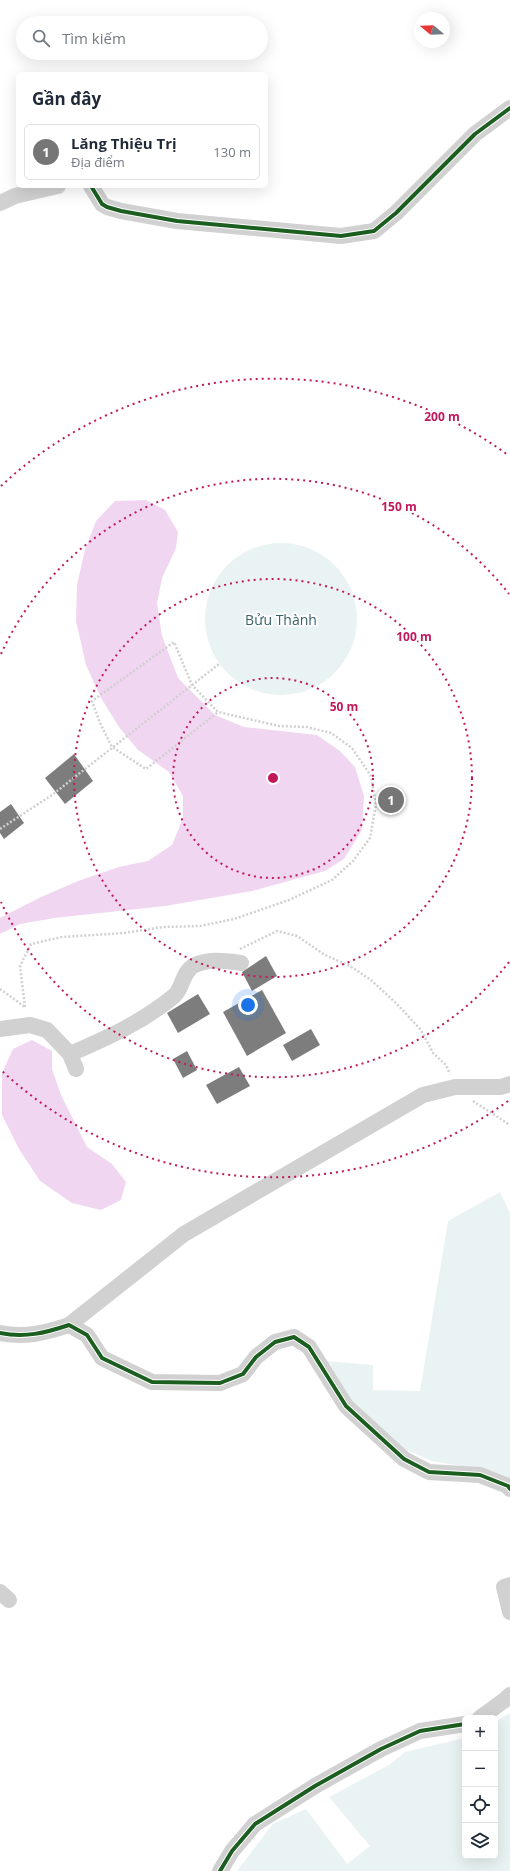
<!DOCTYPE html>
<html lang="vi">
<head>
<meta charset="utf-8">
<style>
	:root { --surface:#fff; --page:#f2f2f3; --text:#1f2937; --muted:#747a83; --line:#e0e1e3; --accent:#767676 }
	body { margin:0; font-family:"Open Sans",sans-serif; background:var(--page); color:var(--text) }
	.controls { position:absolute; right:12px; bottom:12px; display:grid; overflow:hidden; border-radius:6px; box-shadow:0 4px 16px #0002 }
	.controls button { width:36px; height:36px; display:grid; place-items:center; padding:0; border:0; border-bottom:1px solid var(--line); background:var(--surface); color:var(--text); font:20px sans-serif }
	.compass { position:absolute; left:414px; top:12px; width:36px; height:36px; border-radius:50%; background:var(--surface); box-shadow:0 4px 16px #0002; rotate:289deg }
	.you { position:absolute; left:248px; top:1005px; width:14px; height:14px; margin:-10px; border:3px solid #fff; border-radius:50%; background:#1a73e8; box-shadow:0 0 0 6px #1a73e833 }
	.badge { display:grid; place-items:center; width:26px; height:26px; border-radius:50%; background:var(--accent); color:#fff; font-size:13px; font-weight:700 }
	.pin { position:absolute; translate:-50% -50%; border:2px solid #fff; box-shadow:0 1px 4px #0006 }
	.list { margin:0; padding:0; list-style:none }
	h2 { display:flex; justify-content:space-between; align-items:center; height:52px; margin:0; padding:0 16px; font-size:17px }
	h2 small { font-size:13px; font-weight:400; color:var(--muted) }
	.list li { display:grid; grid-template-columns:26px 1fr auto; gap:12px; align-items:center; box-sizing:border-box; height:56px; margin:0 8px 8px; padding:0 8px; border:1px solid var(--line); border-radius:6px }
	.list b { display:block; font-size:15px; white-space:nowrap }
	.list p { margin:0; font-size:13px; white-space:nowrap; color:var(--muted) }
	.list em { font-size:13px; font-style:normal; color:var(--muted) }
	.icon { flex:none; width:22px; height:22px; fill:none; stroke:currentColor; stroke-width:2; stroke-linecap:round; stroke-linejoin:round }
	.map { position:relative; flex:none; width:510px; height:1871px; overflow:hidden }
	.search { position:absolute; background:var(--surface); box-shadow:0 4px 16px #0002; left:16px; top:16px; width:252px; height:44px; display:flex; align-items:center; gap:10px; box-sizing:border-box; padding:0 14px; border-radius:22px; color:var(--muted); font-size:15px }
	.panel { position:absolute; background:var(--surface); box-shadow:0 4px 16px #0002; left:16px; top:72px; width:252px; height:116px; border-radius:6px }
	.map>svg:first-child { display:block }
</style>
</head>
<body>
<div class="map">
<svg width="510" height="1871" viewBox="0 0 510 1871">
	<rect width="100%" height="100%" fill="#fff"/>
	<!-- green -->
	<g fill="#eaf3f3">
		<circle cx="281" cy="619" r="76"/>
		<polygon points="500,1192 510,1213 510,1484 495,1472 432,1461 400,1447 350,1400 326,1361 373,1365 373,1390 420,1391 448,1221"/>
		<polygon points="510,1713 510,1871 237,1871 273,1824 306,1809 347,1864 370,1846 329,1797 389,1765 405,1752 465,1738 465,1856 495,1856 495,1722"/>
	</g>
	<!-- water -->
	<g fill="#f1d6f1">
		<polygon points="146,500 165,510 178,532 176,548 162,578 157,603 162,636 178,678 215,715 244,727 317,735 340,751 355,767 364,796 362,830 344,859 325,871 252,891 165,906 54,918 20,924 0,934 0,918 39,898 78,881 119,867 148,861 172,845 183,818 183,796 169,772 138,750 119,727 101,698 86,665 76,621 77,585 85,550 96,521 115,501"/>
		<polygon points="32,1040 52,1051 52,1069 61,1095 87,1147 112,1164 126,1182 121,1200 101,1210 72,1203 40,1181 19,1149 2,1115 2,1073 13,1049"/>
	</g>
	<!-- building -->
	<g fill="#7d7d7d">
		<polygon points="74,754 93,781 65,804 45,778"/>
		<polygon points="11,804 24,823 4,839 0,833 0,812"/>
		<polygon points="266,956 277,976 252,991 242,972"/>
		<polygon points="262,990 286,1033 247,1056 223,1012"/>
		<polygon points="198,994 210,1014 178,1033 167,1013"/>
		<polygon points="311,1029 320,1045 292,1061 283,1045"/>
		<polygon points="187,1051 197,1070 183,1078 173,1059"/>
		<polygon points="239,1067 250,1086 217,1104 206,1085"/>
	</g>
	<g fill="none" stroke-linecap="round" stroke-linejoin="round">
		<!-- path -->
		<g stroke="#d0d0d0" stroke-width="2.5" stroke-dasharray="2 2" stroke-linecap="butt">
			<polyline points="0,829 52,795 219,664"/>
			<polyline points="240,949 277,931 297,936 325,955 350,966 371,980 397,1004 421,1030 433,1053 446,1065 450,1074"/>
			<polyline points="0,989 25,1007"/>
			<polyline points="25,1007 20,966 31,944 62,937 124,933 163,927 200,926 234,919 289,900 332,880 353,861 370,838 376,804 371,776 352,748 331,733 307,727 279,726 218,712 192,685 174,642 92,701 100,723 112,747 146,769 218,712"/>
			<polyline points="473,1101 510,1125"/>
		</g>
		<!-- minor -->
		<g stroke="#d1d1d1" stroke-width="16">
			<polyline points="91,186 102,204 107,207 121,211 177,221 341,236 374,231 396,213 475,134 510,108"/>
			<polyline points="0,203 15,196 58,186"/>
			<polyline points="0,1029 30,1025 47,1030 70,1054 76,1069"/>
			<path d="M70,1054C107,1038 143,1022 174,996C183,988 182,973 193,966C208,958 226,961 241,963"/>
			<polyline points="69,1325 184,1234 423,1095 455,1087 501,1087 510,1084"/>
			<path d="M0,1333C25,1338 45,1333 69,1325L87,1335L102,1358L152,1382L220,1383L243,1374L256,1357L275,1342L294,1337L309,1347L346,1406L404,1459L429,1472L480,1475L508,1486L510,1489"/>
			<polyline points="510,1585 504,1587 510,1612"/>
			<polyline points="0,1592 9,1600"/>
			<polyline points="480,1718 506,1699 510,1695"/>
			<polyline points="220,1871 232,1851 255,1824 315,1786 381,1749 420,1731 465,1724"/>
		</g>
		<!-- cycleway casing -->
		<g stroke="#fff" stroke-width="6">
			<g id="cycleway">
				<polyline points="91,186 102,204 107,207 121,211 177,221 341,236 374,231 396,213 475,134 510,108"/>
				<path d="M0,1333C25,1338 45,1333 69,1325L87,1335L102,1358L152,1382L220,1383L243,1374L256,1357L275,1342L294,1337L309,1347L346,1406L404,1459L429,1472L480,1475L508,1486L510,1489"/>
				<polyline points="220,1871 232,1851 255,1824 315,1786 381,1749 420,1731 465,1724"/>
			</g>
		</g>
		<!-- cycleway -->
		<use href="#cycleway" stroke="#1b5e20" stroke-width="4"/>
	</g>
	<!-- distance rings -->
	<g fill="none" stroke="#c2185b" stroke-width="2" stroke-dasharray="2 4">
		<circle cx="273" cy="778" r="100"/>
		<circle cx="273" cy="778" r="199"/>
		<path d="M509 962A299 299 0 0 1 1 902M1 654A299 299 0 0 1 509 594"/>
		<path d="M508 1101A399 399 0 0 1 1 1070M1 486A399 399 0 0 1 508 455"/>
	</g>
	<g text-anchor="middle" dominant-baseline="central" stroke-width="4" stroke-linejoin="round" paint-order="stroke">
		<!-- park labels -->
		<g font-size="14" fill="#396168" stroke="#fff">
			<text x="281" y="619">Bửu Thành</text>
		</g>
	</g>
	<circle cx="273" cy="778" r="6" fill="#c2185b" stroke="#fff" stroke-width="2"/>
	<g font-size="12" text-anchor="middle" font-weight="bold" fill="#c2185b" stroke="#fff" stroke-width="4" stroke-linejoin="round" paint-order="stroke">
		<text x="442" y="421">200 m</text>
		<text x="399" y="511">150 m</text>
		<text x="414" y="641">100 m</text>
		<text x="344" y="711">50 m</text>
	</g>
</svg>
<div class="controls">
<button>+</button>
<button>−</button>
<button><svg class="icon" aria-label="locate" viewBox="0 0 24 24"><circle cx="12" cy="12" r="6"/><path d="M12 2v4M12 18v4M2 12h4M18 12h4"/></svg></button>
<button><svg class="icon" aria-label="layers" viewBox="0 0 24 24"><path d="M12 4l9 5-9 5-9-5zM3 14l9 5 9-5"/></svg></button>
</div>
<svg class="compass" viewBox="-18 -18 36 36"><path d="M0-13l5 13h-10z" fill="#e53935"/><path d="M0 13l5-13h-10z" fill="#747a83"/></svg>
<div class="you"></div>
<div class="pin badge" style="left:391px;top:800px">1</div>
<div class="search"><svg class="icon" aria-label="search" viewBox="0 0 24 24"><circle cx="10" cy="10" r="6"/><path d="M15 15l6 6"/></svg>Tìm kiếm</div>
<section class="panel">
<h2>Gần đây<small></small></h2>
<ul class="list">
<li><span class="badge">1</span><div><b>Lăng Thiệu Trị</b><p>Địa điểm</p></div><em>130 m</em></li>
</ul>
</section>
</div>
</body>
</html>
